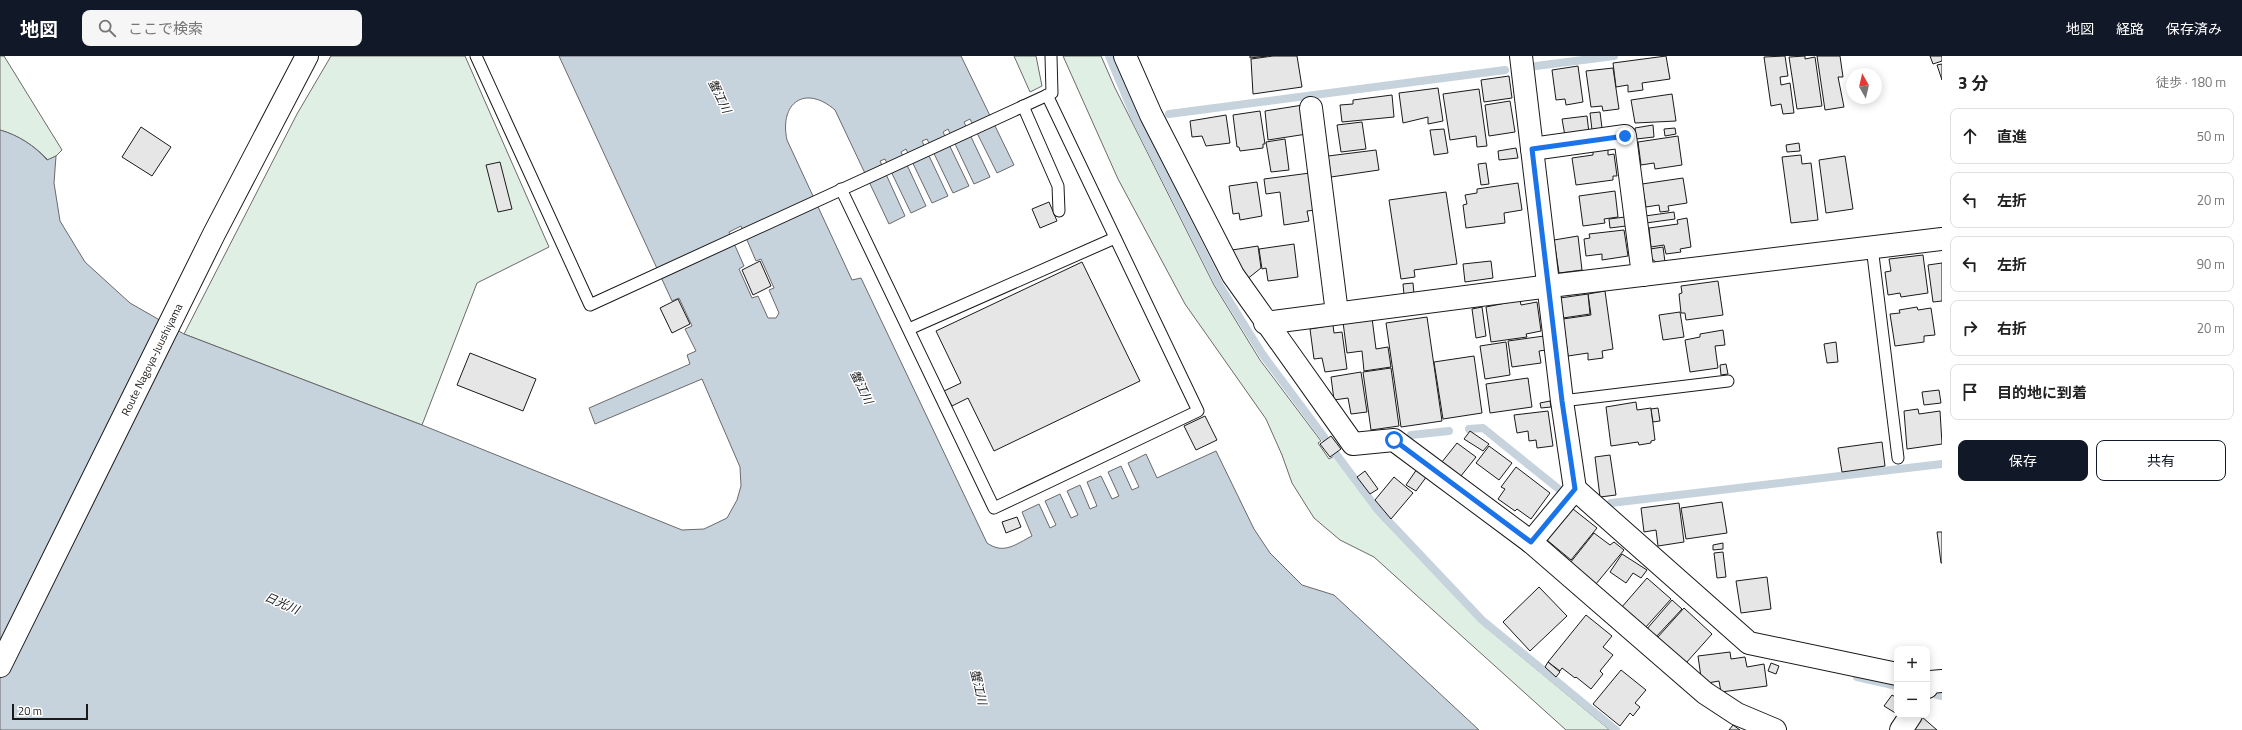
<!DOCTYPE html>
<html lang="ja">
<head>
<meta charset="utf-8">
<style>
	:root { --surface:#fff; --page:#f6f6f6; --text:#222; --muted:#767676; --line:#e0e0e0; --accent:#111827 }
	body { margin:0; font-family:"Titillium Web","Noto Sans JP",sans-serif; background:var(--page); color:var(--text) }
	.controls { position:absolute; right:12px; bottom:12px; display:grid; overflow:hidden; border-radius:8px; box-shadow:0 2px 10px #0003 }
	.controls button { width:36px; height:36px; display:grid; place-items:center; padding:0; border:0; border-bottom:1px solid var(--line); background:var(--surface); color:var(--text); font:20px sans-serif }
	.compass { position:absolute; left:1846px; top:12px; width:36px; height:36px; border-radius:50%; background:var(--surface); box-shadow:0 2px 10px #0003; rotate:352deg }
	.scale { position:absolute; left:12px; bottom:10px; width:76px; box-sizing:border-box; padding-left:4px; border:2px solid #1a1a1a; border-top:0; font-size:11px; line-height:14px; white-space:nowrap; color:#1a1a1a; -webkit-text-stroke:3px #fff; paint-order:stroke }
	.stop { position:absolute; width:12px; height:12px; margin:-9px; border:3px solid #1a73e8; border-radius:50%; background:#fff }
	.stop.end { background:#1a73e8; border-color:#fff; box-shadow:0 1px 4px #0008 }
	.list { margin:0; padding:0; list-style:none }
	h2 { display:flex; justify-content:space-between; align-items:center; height:52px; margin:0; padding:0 16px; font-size:17px }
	h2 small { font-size:13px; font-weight:400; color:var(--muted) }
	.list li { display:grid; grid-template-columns:26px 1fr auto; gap:12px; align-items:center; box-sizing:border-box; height:56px; margin:0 8px 8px; padding:0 8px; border:1px solid var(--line); border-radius:8px }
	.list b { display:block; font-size:15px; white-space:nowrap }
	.list em { font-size:13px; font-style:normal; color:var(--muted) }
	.actions { display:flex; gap:8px; padding:12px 16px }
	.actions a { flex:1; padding:9px 0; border:1px solid var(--accent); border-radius:8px; text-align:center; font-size:14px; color:var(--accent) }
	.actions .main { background:var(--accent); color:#fff }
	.icon { flex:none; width:22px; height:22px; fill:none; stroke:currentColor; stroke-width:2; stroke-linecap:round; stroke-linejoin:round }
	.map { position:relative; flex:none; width:1942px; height:674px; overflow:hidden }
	header { display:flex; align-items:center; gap:24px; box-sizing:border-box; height:56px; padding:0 20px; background:var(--accent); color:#fff }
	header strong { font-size:19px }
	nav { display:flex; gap:22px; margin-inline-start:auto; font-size:14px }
	.search { width:280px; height:36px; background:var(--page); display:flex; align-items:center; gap:10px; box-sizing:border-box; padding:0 14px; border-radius:8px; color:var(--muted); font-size:15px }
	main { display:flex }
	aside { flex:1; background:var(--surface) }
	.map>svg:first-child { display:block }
</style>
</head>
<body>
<header>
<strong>地図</strong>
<div class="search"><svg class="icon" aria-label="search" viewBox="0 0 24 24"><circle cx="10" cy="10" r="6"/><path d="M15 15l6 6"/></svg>ここで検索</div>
<nav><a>地図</a><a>経路</a><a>保存済み</a></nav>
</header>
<main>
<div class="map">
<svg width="1942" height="674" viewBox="0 0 1942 674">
	<rect width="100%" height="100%" fill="#fff"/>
	<!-- green -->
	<g fill="#e0efe3" stroke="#6a6a6a">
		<path d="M0,0H4L62,94L56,100L48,104C35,90 18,79 0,74Z"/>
		<polygon points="331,0 465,0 549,191 477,227 422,369 184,278 297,58"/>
		<polygon points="1014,0 1036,0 1042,30 1030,36"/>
		<polygon points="1063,0 1101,0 1115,32 1214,229 1260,304 1321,385 1318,387 1329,403 1334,400 1378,459 1482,568 1610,674 1566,674 1374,501 1340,484 1314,462 1292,427 1282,399 1266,363 1185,248 1118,123"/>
	</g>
	<!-- water -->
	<path fill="#c6d2dc" stroke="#6a6a6a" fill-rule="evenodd" d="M559,0H961L1014,109L997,117L970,63L964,66L990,121L974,128L948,73L943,76L969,130L953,137L927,83L922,85L948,140L932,147L906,93L901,96L926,150L911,157L885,103L880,105L905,160L889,168L835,54C805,28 779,47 787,84L852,224L861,222L987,487C1004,499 1016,488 1032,480L1022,456L1039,448L1050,472L1056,469L1045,445L1060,438L1071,462L1078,459L1067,435L1080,429L1090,453L1097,450L1087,426L1101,420L1112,443L1119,440L1108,416L1121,410L1132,434L1139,431L1128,407L1146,398L1157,422L1216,395L1254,473L1270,497L1302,529L1334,539L1479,674H0V74C18,79 35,90 47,104L56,100L54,127L60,165L85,206L130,247L184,278L422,369L682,474L704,473L727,462L737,444L741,430L740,411L702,323L595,368L589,352L690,308L687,299L696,295L685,273L692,270L679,242L672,245ZM741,170L756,205L761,203L774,232L769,234L779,257L776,262H768L758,240L752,242L739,213L744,210L729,176Z"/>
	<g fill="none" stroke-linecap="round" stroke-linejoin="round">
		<!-- stream -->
		<g stroke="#c6d2dc" stroke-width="8">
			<polyline points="1109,0 1135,62 1220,230 1263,299 1324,381"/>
			<polyline points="1536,10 1614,0"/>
			<polyline points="1169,58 1505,14"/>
			<polyline points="1469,373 1483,372 1560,434"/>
			<polyline points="1411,379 1449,375"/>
			<polyline points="1336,398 1377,453 1482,564 1616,674"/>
			<polyline points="1611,447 1942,408"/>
			<polyline points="1857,621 1897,630"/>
			<polyline points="1937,639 1942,640"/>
		</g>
	</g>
	<!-- building -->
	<g fill="#e6e6e6" stroke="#1a1a1a">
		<polygon points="1250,0 1267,0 1250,2"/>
		<polygon points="1273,0 1297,0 1302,31 1253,38 1251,3"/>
		<polygon points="1666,0 1670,23 1642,27 1643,34 1628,36 1628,29 1616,31 1613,7"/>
		<polygon points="1785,0 1788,20 1780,21 1781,29 1790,27 1794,57 1783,58 1781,48 1771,50 1764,1"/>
		<polygon points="1805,0 1805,3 1815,1 1822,50 1797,53 1789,1"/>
		<polygon points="1817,0 1840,0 1843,21 1838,21 1844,51 1825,54"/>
		<polygon points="1930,0 1942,0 1942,5 1933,8"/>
		<polygon points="1942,8 1942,24 1937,9"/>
		<polygon points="1578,10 1583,46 1566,49 1565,43 1556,44 1552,14"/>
		<polygon points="1613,12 1619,53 1603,55 1602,50 1591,51 1586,15"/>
		<polygon points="1509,20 1512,42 1484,46 1481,24"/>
		<polygon points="1438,32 1443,65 1428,68 1428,61 1403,67 1399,37"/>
		<polygon points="1479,33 1487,90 1477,91 1476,80 1450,84 1443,38"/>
		<polygon points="1672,38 1676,65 1635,67 1631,44"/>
		<polygon points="1392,39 1394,61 1342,66 1340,49 1353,48 1353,44"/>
		<polygon points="1510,45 1515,76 1489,80 1485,49"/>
		<polygon points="1303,49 1307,78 1268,84 1265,55"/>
		<polygon points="1260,55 1265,88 1263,88 1263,92 1240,95 1239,91 1237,91 1233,59"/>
		<polygon points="1600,56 1602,72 1592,74 1590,57"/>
		<polygon points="1226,59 1230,87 1206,90 1202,80 1192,81 1190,65"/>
		<polygon points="1587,60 1589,77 1565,80 1562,63"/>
		<polygon points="1362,66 1366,93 1341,96 1337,69"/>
		<polygon points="1653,69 1654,81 1636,83 1635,72"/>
		<polygon points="141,71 171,91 152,120 122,101"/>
		<polygon points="1675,72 1676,78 1665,80 1664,73"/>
		<polygon points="1444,73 1448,97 1434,99 1430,74"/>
		<polygon points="1678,80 1682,109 1655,113 1654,107 1641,109 1638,86"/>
		<polygon points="1285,83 1289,114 1271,116 1266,86"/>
		<polygon points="1799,87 1800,95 1787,96 1786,89"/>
		<polygon points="1516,92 1518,102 1499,104 1498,95"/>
		<polygon points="1608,93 1608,99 1614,98 1617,120 1613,120 1613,124 1576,129 1572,102 1593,99 1593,95"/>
		<polygon points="1376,94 1379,114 1331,121 1328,100"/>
		<polygon points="1801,99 1802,108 1811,107 1818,164 1791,167 1782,101"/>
		<polygon points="1845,100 1853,153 1826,157 1819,104"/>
		<polygon points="500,106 512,153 498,156 486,109"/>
		<polygon points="1486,107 1489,128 1481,129 1478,108"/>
		<polygon points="1310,117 1316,154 1307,155 1309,165 1284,169 1280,136 1266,138 1264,123"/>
		<polygon points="1683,122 1687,147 1668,150 1669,155 1660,156 1659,149 1646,151 1642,128"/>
		<polygon points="1257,126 1262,160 1240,164 1239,157 1233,158 1229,130"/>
		<polygon points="1518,127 1522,154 1504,157 1505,167 1466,172 1463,149 1467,148 1465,139 1477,137 1477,133"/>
		<polygon points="1615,135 1618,161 1604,163 1605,167 1583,170 1579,140"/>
		<polygon points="1446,136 1457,208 1414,214 1415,221 1401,223 1389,144"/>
		<polygon points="1049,146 1057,165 1040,172 1032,153"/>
		<polygon points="1674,156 1675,163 1646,167 1645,160"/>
		<polygon points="1625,161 1626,170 1610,172 1609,163"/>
		<polygon points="1687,162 1691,191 1680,193 1681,196 1666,198 1664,189 1651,191 1649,172 1678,168 1677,164"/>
		<polygon points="1624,174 1628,200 1602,204 1602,198 1586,200 1584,183 1590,182 1589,178"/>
		<polygon points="1578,180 1582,214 1559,217 1554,184"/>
		<polygon points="1294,188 1298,221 1268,225 1266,212 1262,213 1259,193"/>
		<polygon points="1258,190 1261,212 1246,224 1232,194"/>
		<polygon points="1663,191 1665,206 1657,207 1651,202 1650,193"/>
		<polygon points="1923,199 1928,237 1901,241 1900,237 1888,239 1885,216 1891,215 1889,203"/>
		<polygon points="760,205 771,230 753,239 742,214"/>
		<polygon points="1491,205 1493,222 1465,226 1463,208"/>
		<polygon points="1082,206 1140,325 994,395 968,342 952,350 944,335 961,327 936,275"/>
		<polygon points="1942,207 1942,245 1933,246 1928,209"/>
		<polygon points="1718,225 1723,259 1686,264 1685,257 1681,257 1679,238 1682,237 1681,230"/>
		<polygon points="1413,227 1414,238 1404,239 1403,228"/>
		<polygon points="1605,235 1613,293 1602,295 1603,302 1588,304 1588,297 1568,300 1563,263 1591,259 1588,238"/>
		<polygon points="1588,238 1590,258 1563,262 1560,242"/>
		<polygon points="678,243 690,268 672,277 660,252"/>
		<polygon points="1520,244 1521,249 1537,246 1541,275 1526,278 1527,281 1491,286 1486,251"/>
		<polygon points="1482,251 1486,280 1476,282 1472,253"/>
		<polygon points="1917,251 1918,254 1931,252 1935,279 1924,280 1924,286 1895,290 1890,258 1900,257 1899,254"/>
		<polygon points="1680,256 1684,281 1663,284 1659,259"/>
		<polygon points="1427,261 1442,365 1401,371 1386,267"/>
		<polygon points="1372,262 1376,293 1388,291 1391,311 1364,315 1362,295 1347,297 1343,266"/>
		<polygon points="1333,269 1334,277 1342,276 1347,313 1325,316 1322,302 1314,303 1310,273"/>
		<polygon points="1723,274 1725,289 1715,290 1718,312 1690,316 1685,284 1700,281 1700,278"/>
		<polygon points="1544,280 1546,294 1539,295 1541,307 1512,311 1508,285"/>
		<polygon points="1506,286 1510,319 1485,323 1480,290"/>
		<polygon points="1836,286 1838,306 1827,307 1824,288"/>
		<polygon points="470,297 536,323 523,355 457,329"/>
		<polygon points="1474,300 1482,357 1443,363 1434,306"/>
		<polygon points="1726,308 1728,318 1721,319 1720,309"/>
		<polygon points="1391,312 1399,370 1371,374 1363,316"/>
		<polygon points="1361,316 1367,356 1351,358 1348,342 1334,344 1331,321"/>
		<polygon points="1528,322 1532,351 1490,357 1486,328"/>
		<polygon points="1939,334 1941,347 1924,349 1922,336"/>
		<polygon points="1550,345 1551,351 1541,352 1540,347"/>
		<polygon points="1636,346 1637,354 1651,352 1655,384 1651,385 1651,387 1639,389 1638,386 1611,390 1606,351"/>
		<polygon points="1658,352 1660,365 1653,366 1651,353"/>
		<polygon points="1918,353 1919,358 1940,355 1942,388 1907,393 1904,355"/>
		<polygon points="1548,355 1553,390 1537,392 1536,384 1529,385 1528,375 1517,377 1514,359"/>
		<polygon points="1205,360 1217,384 1196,394 1184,370"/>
		<polygon points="1470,375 1489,388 1483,395 1464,383"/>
		<polygon points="1331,380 1341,393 1330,401 1320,388"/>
		<polygon points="1882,386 1885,410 1842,416 1838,392"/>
		<polygon points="1457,387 1476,401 1457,425 1438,411"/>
		<polygon points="1489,390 1512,407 1499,424 1476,407"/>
		<polygon points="1610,399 1616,439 1600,441 1595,401"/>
		<polygon points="1516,411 1550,437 1531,463 1517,453 1515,455 1498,443 1505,433 1501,431"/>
		<polygon points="1417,413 1427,420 1416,435 1406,429"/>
		<polygon points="1365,415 1378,433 1370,438 1357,421"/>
		<polygon points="1394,421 1413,437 1391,463 1375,444"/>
		<polygon points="1722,446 1727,477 1686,483 1681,452"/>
		<polygon points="1679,447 1684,486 1658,490 1656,474 1644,476 1641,452"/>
		<polygon points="1573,453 1597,472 1571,504 1547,484"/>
		<polygon points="1017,461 1021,471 1006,477 1002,466"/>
		<polygon points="1937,476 1942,476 1942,507 1941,507"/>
		<polygon points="1594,477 1610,489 1614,486 1624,494 1596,528 1570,507"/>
		<polygon points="1723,487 1723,493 1713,494 1713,489"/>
		<polygon points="1723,496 1726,521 1717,522 1714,497"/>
		<polygon points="1622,498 1647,514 1641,522 1633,517 1626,527 1610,516"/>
		<polygon points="1767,521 1771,553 1741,557 1736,525"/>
		<polygon points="1647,522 1671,543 1645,572 1621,552"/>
		<polygon points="1539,531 1567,560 1530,595 1503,566"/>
		<polygon points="1672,544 1682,553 1655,582 1646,574"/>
		<polygon points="1684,552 1712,578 1686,607 1657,582"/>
		<polygon points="1586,559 1612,580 1603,591 1613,599 1600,615 1603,618 1591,633 1576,621 1575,622 1562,612 1560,615 1548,606"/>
		<polygon points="1730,596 1731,603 1745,601 1747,611 1764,608 1767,630 1721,636 1719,625 1702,628 1698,600"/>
		<polygon points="1548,606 1560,616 1556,621 1545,611"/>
		<polygon points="1771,607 1779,610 1776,618 1768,615"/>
		<polygon points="1621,614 1646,634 1635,647 1640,651 1633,660 1630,657 1620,670 1593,648"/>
		<polygon points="1892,639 1897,642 1897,658 1884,650"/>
		<polygon points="1922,661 1937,674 1911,674"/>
		<polygon points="1733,669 1740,674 1729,674"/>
	</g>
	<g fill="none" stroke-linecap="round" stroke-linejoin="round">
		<!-- service casing -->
		<g stroke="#1a1a1a" stroke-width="13">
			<g id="service">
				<polyline points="476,0 590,249 1052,37 1051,0"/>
				<polyline points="1023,50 1058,130 1059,155"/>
				<polyline points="841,133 994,452 1198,355 1047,39"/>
				<polyline points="1872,191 1898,402"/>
				<polyline points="909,273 1115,182"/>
				<polyline points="1562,345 1728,325"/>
			</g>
		</g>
		<!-- minor casing -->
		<g stroke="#1a1a1a" stroke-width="24">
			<g id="minor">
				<polyline points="1125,0 1151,59 1233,219 1353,388 1394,384 1531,486"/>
				<polyline points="1521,0 1562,345 1575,433 1531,486 1705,637 1737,658 1775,674"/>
				<polyline points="1311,52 1337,257"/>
				<polyline points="1532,93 1625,80 1643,219"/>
				<polyline points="1265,267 1550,230 1942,183"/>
				<polyline points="1575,433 1749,587 1897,618"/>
				<polyline points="1927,631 1930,626 1942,625"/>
				<polyline points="1901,674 1911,659"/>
			</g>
		</g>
		<!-- primary casing -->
		<g stroke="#1a1a1a" stroke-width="24">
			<g id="primary">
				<path id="s1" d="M0,610L214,178L307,0"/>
			</g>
		</g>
		<!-- service -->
		<use href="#service" stroke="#fff" stroke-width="11"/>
		<!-- minor -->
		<use href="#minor" stroke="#fff" stroke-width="22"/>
		<!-- primary -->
		<use href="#primary" stroke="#fff" stroke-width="22"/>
	</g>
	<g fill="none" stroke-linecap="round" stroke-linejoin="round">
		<!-- route -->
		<polyline stroke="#1a73e8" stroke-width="5" points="1394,384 1531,486 1575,433 1562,345 1532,93 1625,80"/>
	</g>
	<g text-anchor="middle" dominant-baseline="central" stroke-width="3" stroke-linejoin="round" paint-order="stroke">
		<!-- street labels -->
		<g font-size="11" fill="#1a1a1a" stroke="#fff">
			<text stroke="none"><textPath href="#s1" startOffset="342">Route Nagoya-Juushiyama</textPath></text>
		</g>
		<!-- water labels -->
		<g font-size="12" font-style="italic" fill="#1a1a1a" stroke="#fff">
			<text transform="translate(720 40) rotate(64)">蟹江川</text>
			<text transform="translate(862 331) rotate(64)">蟹江川</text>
			<text transform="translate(282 547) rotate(23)">日光川</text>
			<text transform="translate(979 631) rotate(77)">蟹江川</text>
		</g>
	</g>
</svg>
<div class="controls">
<button>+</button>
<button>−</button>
</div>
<svg class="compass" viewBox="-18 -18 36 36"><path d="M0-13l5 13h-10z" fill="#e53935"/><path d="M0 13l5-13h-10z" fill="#767676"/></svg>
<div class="scale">20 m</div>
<div class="stop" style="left:1394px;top:384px"></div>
<div class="stop end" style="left:1625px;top:80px"></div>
</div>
<aside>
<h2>3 分<small>徒歩 · 180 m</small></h2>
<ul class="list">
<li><svg class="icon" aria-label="ahead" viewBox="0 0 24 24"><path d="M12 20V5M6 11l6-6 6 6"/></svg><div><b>直進</b></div><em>50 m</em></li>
<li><svg class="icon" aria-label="left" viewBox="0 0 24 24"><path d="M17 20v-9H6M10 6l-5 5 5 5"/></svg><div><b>左折</b></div><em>20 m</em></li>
<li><svg class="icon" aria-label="left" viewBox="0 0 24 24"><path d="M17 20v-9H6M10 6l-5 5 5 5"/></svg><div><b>左折</b></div><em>90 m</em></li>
<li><svg class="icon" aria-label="right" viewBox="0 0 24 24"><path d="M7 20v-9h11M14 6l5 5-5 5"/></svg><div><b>右折</b></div><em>20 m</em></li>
<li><svg class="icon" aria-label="arrive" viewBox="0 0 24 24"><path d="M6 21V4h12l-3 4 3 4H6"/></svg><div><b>目的地に到着</b></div></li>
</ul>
<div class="actions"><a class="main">保存</a><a>共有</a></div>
</aside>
</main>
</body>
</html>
